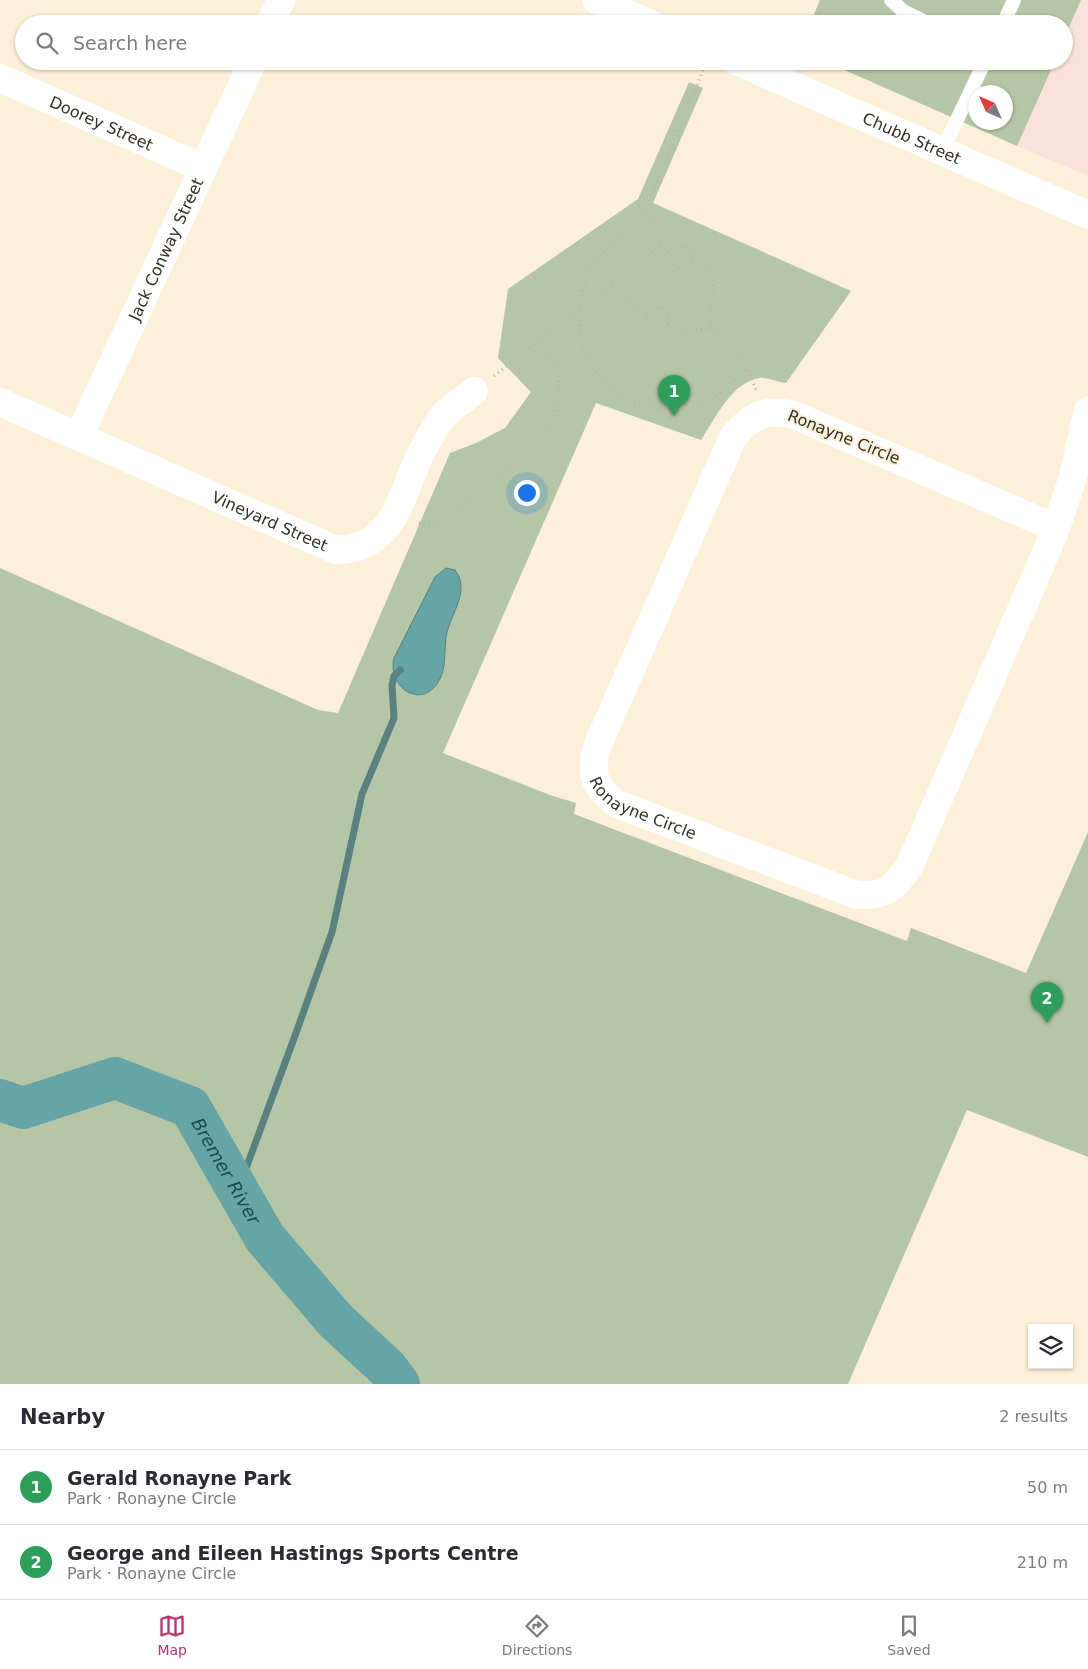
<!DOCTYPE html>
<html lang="en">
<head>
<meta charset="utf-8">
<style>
	:root { --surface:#fff; --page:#f7f7f7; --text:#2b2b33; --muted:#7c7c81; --line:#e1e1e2; --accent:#bc326d }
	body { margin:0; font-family:"DejaVu Sans",sans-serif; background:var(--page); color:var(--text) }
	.controls { position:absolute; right:15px; bottom:15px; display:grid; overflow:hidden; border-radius:0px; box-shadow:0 1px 4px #0004 }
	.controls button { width:45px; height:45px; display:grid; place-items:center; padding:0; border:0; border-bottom:1px solid var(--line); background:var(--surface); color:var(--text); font:25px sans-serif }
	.compass { position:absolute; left:968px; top:85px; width:45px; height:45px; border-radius:50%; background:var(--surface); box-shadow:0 1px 4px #0004; rotate:315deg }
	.you { position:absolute; left:526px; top:492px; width:18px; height:18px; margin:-12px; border:4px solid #fff; border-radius:50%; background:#1a73e8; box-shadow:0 0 0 8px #1a73e833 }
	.badge { display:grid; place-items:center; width:32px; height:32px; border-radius:50%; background:var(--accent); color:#fff; font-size:16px; font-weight:700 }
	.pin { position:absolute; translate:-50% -41px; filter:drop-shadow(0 1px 2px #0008) }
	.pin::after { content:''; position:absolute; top:26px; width:18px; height:15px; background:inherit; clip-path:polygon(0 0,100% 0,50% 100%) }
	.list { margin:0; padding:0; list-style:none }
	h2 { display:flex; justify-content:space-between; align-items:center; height:65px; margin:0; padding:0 20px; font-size:21px }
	h2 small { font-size:16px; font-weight:400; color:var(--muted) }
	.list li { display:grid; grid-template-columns:32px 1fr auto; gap:15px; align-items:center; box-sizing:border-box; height:75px; padding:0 20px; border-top:1px solid var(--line) }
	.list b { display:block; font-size:19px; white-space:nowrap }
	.list p { margin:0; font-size:16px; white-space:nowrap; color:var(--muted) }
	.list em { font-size:16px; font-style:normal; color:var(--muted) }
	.icon { flex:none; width:28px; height:28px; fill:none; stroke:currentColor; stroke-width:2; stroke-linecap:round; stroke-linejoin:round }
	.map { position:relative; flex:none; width:1088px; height:1384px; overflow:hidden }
	.search { position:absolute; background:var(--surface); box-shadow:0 1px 4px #0004; left:15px; right:15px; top:15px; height:55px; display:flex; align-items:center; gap:12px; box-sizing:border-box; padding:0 18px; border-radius:28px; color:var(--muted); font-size:19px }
	.sheet { height:215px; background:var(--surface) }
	nav { display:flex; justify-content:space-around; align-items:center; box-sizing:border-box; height:70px; border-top:1px solid var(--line); background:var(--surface); font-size:14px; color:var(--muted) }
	nav a { display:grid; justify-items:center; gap:2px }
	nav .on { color:var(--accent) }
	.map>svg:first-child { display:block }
</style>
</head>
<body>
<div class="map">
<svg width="1088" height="1384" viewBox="0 0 1088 1384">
	<rect width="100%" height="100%" fill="#fdf0d8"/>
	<!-- industrial -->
	<polygon fill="#fbe1db" points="1081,0 1088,0 1088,176 1017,146 1055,61 1064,61 1064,39"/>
	<!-- green -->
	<g fill="#b5c6a6" fill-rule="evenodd">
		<polygon points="820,0 1081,0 1064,39 1064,24 810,24"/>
		<path d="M824,61H1055L1017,146ZM976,92H1006V122H976Z"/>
		<path d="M689,82L703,88L653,203L851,291L786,383C778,382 767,377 759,378C731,383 715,419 701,440L596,403L443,753L550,795L576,803L574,814L907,941L911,928L1026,973L1088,832V1157L967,1110L848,1384H0V568L318,710L338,713L450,453L476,443L505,428L531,392L498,358L508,289L638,199Z"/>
	</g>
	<!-- water -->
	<path fill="#66a4a6" stroke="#588280" d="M446,568L455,570C459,576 461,580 461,588C461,602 451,617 447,632C443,648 448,669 437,684C419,709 387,686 394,658L435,577Z"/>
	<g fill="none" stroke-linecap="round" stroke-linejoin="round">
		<!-- stream -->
		<polyline stroke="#588280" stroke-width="7" points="238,1190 296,1033 332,932 362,794 394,718 392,685 394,676 400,670"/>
		<!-- river -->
		<path stroke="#66a4a6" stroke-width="42" id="s1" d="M0,1100L23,1108L115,1078L190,1107L265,1238L336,1321L387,1368L399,1384"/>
		<!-- path -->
		<g stroke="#bdb3a0" stroke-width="3" stroke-dasharray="1 4" stroke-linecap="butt">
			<path d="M707,61L644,212C641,216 639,221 635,224C622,239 602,249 591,266C588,272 585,281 583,287C581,293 581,300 580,306C573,359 609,403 662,409C674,410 689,410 700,405C720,397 732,381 748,368L756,390"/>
			<circle cx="682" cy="257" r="11"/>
			<polyline points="659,247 672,253"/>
			<path d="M693,259C729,274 703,303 712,327C715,336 741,359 748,368"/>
			<polyline points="612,285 622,299 647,314"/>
			<circle cx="658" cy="319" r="11"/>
			<polyline points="667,325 686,331 712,328"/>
			<path d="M494,376L659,247C659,233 655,222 644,212"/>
			<polyline points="419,523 431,526 442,522 533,448 551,425 556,411 559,395 559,378 556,366 540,341"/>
		</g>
		<!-- lane -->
		<g stroke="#fff" stroke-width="14">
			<polyline points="891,0 903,11 930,24"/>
			<polyline points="1003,24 1014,0"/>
			<polyline points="942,151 985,61"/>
		</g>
		<!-- street -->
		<g stroke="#fff" stroke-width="28">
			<polyline points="596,0 651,24"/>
			<polyline points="270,24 281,0"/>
			<path id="s2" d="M736,61L1088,215"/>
			<path id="s3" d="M0,78L203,168"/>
			<path id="s4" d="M0,402L336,550C401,548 400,487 426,444C431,435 437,423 444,415C453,406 465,399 474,391"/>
			<path id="s5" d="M79,436L253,61"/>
			<path id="s6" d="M1056,528L794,415C765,408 752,415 733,437L596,749C590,776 595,788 617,804L857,895C887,896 891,890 909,867L1038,571L1056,528L1072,480L1088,411"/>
		</g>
	</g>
	<g text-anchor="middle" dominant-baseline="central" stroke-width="4" stroke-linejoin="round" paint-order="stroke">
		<!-- street labels -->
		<g font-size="16" fill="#363128" stroke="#fdf0d8">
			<text stroke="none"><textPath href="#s3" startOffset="111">Doorey Street</textPath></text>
			<text stroke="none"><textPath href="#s2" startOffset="192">Chubb Street</textPath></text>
			<text stroke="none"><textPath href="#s5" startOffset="206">Jack Conway Street</textPath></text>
			<text transform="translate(844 437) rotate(22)">Ronayne Circle</text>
			<text stroke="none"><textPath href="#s4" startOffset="295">Vineyard Street</textPath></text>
			<text stroke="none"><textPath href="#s6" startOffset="784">Ronayne Circle</textPath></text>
		</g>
		<!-- water labels -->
		<g font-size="18" font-style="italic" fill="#174f50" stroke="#fdf0d8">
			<text stroke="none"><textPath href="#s1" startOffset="275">Bremer River</textPath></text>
		</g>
	</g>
</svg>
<div class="controls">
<button><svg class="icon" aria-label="layers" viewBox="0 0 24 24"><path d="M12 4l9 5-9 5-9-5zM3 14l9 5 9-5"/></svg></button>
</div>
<svg class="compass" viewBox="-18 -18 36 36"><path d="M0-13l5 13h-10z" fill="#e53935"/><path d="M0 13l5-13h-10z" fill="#7c7c81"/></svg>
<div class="you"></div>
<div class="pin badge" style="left:674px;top:416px;background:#2e9e5b">1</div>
<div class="pin badge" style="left:1047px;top:1023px;background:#2e9e5b">2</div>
<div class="search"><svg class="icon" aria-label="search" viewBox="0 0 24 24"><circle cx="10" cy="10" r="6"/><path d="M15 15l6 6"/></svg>Search here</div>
</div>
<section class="sheet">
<h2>Nearby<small>2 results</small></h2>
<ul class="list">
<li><span class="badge" style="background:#2e9e5b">1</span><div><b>Gerald Ronayne Park</b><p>Park · Ronayne Circle</p></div><em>50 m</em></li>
<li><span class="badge" style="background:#2e9e5b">2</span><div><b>George and Eileen Hastings Sports Centre</b><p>Park · Ronayne Circle</p></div><em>210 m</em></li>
</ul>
</section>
<nav>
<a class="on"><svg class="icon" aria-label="map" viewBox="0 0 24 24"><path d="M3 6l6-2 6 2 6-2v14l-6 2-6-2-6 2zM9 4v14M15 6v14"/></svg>Map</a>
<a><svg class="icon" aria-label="directions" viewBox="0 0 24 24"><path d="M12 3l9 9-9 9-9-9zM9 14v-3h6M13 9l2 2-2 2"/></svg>Directions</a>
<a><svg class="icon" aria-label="saved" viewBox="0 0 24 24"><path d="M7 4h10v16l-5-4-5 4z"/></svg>Saved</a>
</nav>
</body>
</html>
